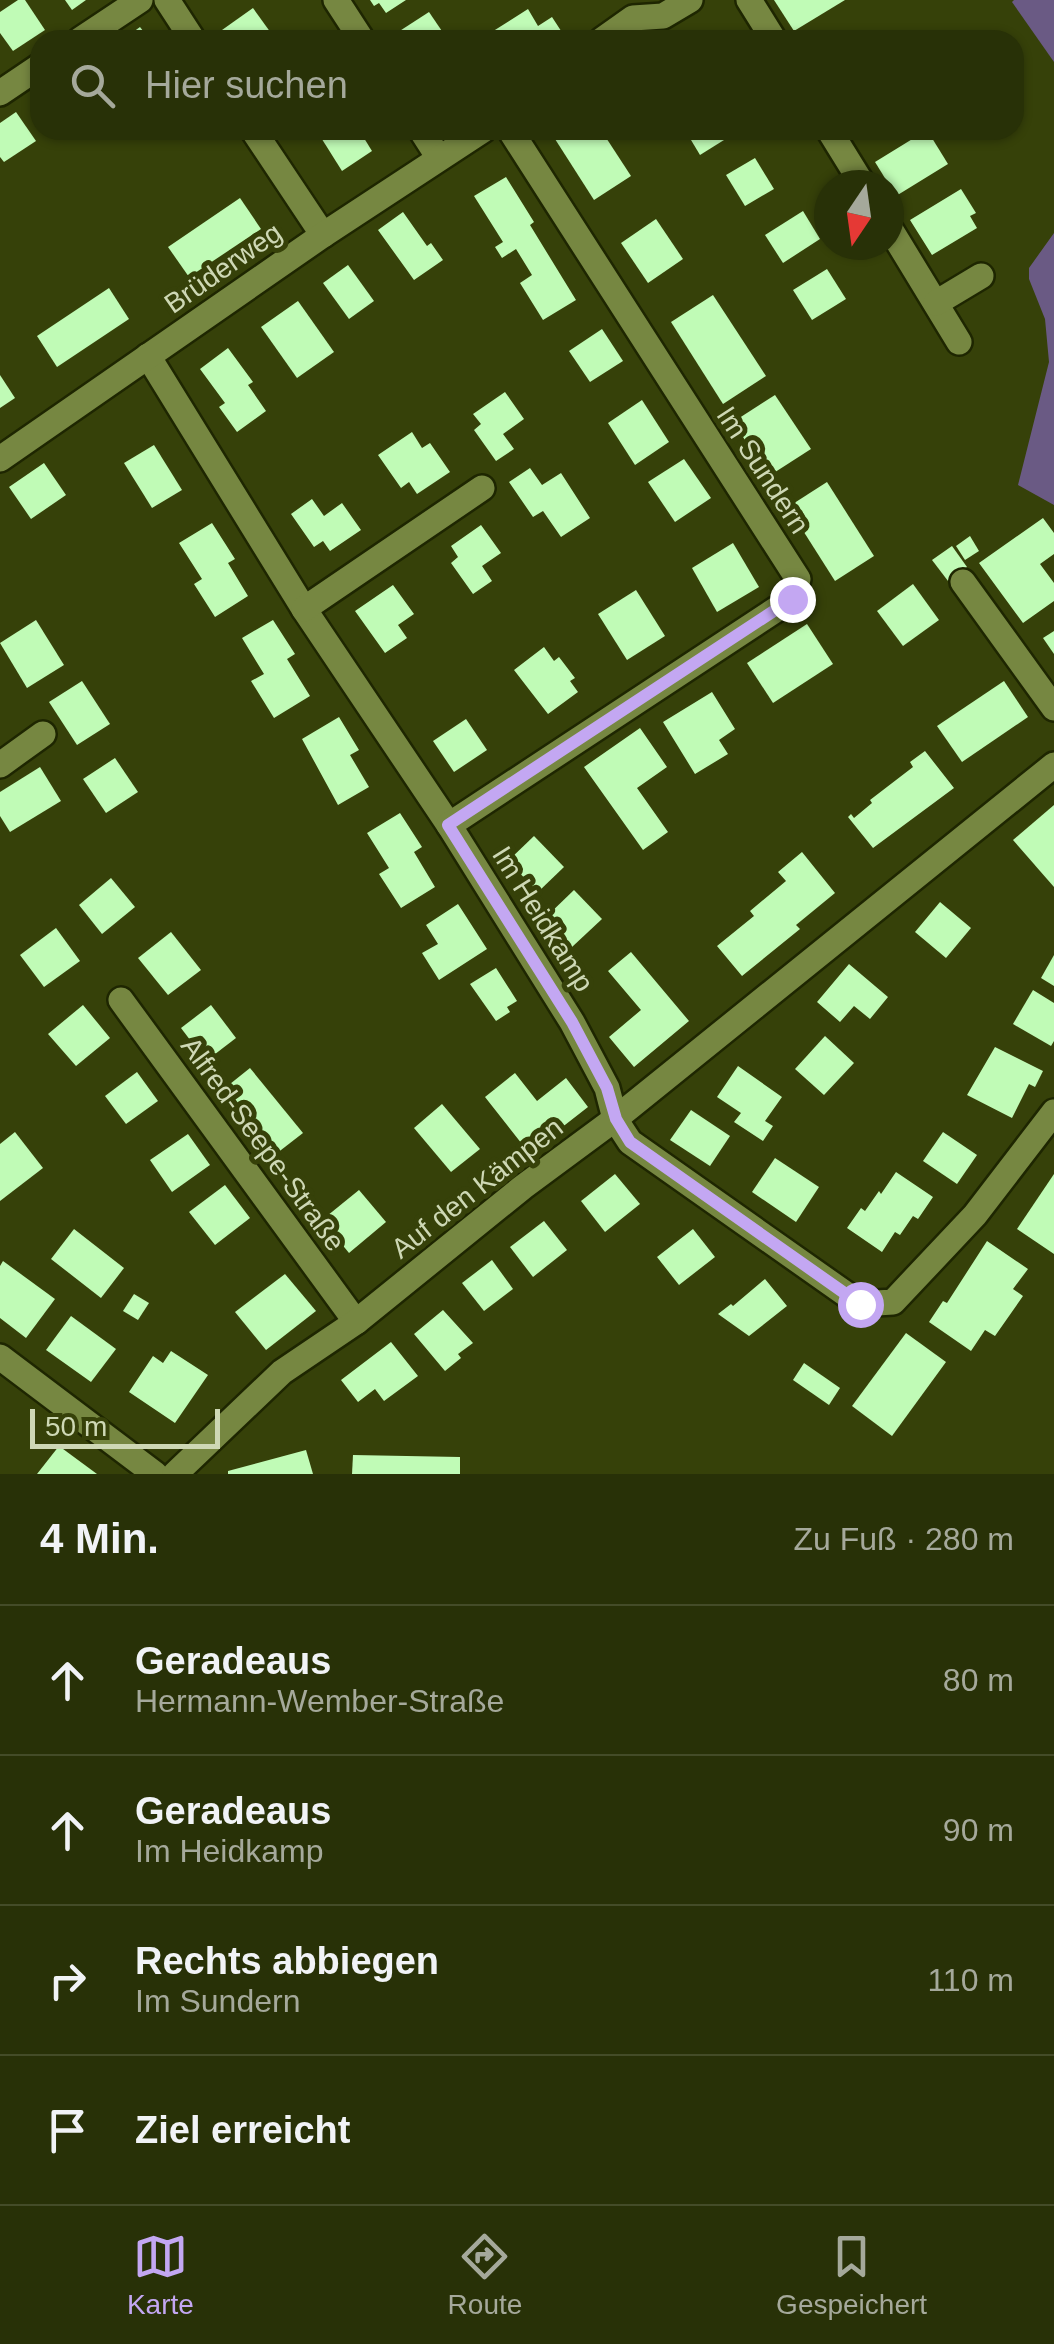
<!DOCTYPE html>
<html lang="de">
<head>
<meta charset="utf-8">
<style>
	:root { --surface:#283107; --page:#303911; --text:#f1f3f6; --muted:#a5a99b; --line:#444c28; --accent:#c3a7f2 }
	body { margin:0; font-family:Helvetica,sans-serif; background:var(--page); color:var(--text) }
	.compass { position:absolute; left:814px; top:170px; width:90px; height:90px; border-radius:50%; background:var(--surface); box-shadow:0 2px 8px #0004; rotate:193deg }
	.scale { position:absolute; left:30px; bottom:25px; width:190px; box-sizing:border-box; padding-left:10px; border:5px solid #ced8b5; border-top:0; font-size:28px; line-height:35px; white-space:nowrap; color:#ced8b5; -webkit-text-stroke:8px #364109; paint-order:stroke }
	.stop { position:absolute; width:30px; height:30px; margin:-22px; border:8px solid #c3a7f2; border-radius:50%; background:#fff }
	.stop.end { background:#c3a7f2; border-color:#fff; box-shadow:0 2px 10px #0008 }
	.list { margin:0; padding:0; list-style:none }
	h2 { display:flex; justify-content:space-between; align-items:center; height:130px; margin:0; padding:0 40px; font-size:42px }
	h2 small { font-size:32px; font-weight:400; color:var(--muted) }
	.list li { display:grid; grid-template-columns:65px 1fr auto; gap:30px; align-items:center; box-sizing:border-box; height:150px; padding:0 40px; border-top:2px solid var(--line) }
	.list b { display:block; font-size:38px; white-space:nowrap }
	.list p { margin:0; font-size:32px; white-space:nowrap; color:var(--muted) }
	.list em { font-size:32px; font-style:normal; color:var(--muted) }
	.icon { flex:none; width:55px; height:55px; fill:none; stroke:currentColor; stroke-width:2; stroke-linecap:round; stroke-linejoin:round }
	.map { position:relative; flex:none; width:1054px; height:1474px; overflow:hidden }
	.search { position:absolute; background:var(--surface); box-shadow:0 2px 8px #0004; left:30px; right:30px; top:30px; height:110px; display:flex; align-items:center; gap:25px; box-sizing:border-box; padding:0 35px; border-radius:30px; color:var(--muted); font-size:38px }
	.sheet { height:730px; background:var(--surface) }
	nav { display:flex; justify-content:space-around; align-items:center; box-sizing:border-box; height:140px; border-top:2px solid var(--line); background:var(--surface); font-size:28px; color:var(--muted) }
	nav a { display:grid; justify-items:center; gap:5px }
	nav .on { color:var(--accent) }
	.map>svg:first-child { display:block }
</style>
</head>
<body>
<div class="map">
<svg width="1054" height="1474" viewBox="0 0 1054 1474">
	<rect width="100%" height="100%" fill="#364109"/>
	<!-- green -->
	<g fill="#6a5a84">
		<polygon points="1014,0 1054,0 1054,62 1012,2"/>
		<polygon points="1054,233 1054,505 1018,485 1049,362 1045,319 1029,279 1029,268"/>
	</g>
	<!-- building -->
	<g fill="#c0fbb6">
		<polygon points="18,0 25,0 45,30 13,51 0,33 0,12"/>
		<polygon points="65,0 86,0 72,10"/>
		<polygon points="370,0 406,0 386,13 379,3 374,6"/>
		<polygon points="774,0 845,0 794,31"/>
		<polygon points="253,8 276,40 229,40 222,30"/>
		<polygon points="528,9 538,26 552,17 567,40 479,40"/>
		<polygon points="429,12 448,40 399,40 395,34"/>
		<polygon points="140,27 150,40 122,40"/>
		<polygon points="16,112 36,141 4,162 0,157 0,123"/>
		<polygon points="329,130 359,130 372,151 342,171 320,136"/>
		<polygon points="568,130 601,130 631,176 594,200 555,139"/>
		<polygon points="685,130 729,130 732,135 700,155"/>
		<polygon points="927,130 948,164 896,196 875,162"/>
		<polygon points="755,158 774,189 745,206 726,175"/>
		<polygon points="506,177 534,222 530,225 576,300 543,320 520,283 532,275 516,249 502,258 495,247 503,242 474,196"/>
		<polygon points="961,189 976,213 970,216 977,228 932,255 910,220"/>
		<polygon points="240,198 261,229 189,277 168,247"/>
		<polygon points="803,211 820,239 783,263 765,235"/>
		<polygon points="403,212 427,246 431,243 443,260 414,280 378,230"/>
		<polygon points="656,219 683,259 648,283 621,243"/>
		<polygon points="348,265 374,301 349,319 323,283"/>
		<polygon points="827,269 846,299 812,320 793,290"/>
		<polygon points="109,288 129,319 57,367 37,336"/>
		<polygon points="713,295 766,376 723,404 671,322"/>
		<polygon points="298,301 334,352 297,378 261,327"/>
		<polygon points="602,329 623,361 590,382 569,351"/>
		<polygon points="228,348 253,382 248,385 266,411 237,432 219,407 225,403 200,369"/>
		<polygon points="0,375 15,398 0,408"/>
		<polygon points="505,392 524,419 503,434 514,449 496,461 474,430 481,424 473,414"/>
		<polygon points="775,395 811,449 769,476 733,422"/>
		<polygon points="642,400 669,442 635,465 608,423"/>
		<polygon points="412,432 422,448 430,443 450,472 417,494 409,482 401,488 378,455"/>
		<polygon points="154,445 182,490 152,508 124,463"/>
		<polygon points="684,459 711,498 675,522 648,482"/>
		<polygon points="44,463 66,495 31,519 9,487"/>
		<polygon points="530,468 542,485 561,473 590,518 561,537 543,511 533,517 509,482"/>
		<polygon points="827,482 874,556 835,581 788,507"/>
		<polygon points="312,499 324,516 342,503 361,530 330,551 323,541 314,547 291,514"/>
		<polygon points="1043,518 1054,533 1054,554 1040,564 1054,583 1054,601 1023,623 979,563"/>
		<polygon points="212,523 235,559 228,563 248,596 215,617 194,584 202,579 179,543"/>
		<polygon points="481,525 501,553 482,566 492,581 473,594 451,563 458,557 451,546"/>
		<polygon points="970,536 979,551 965,560 956,546"/>
		<polygon points="733,543 759,587 717,612 692,568"/>
		<polygon points="952,546 967,567 948,581 932,560"/>
		<polygon points="913,584 939,620 903,646 877,611"/>
		<polygon points="393,585 414,614 398,625 407,638 385,653 355,611"/>
		<polygon points="636,590 665,636 627,660 598,614"/>
		<polygon points="36,620 64,665 27,688 0,643"/>
		<polygon points="273,620 295,654 287,659 310,696 274,718 251,681 264,674 242,638"/>
		<polygon points="807,624 833,664 773,703 747,663"/>
		<polygon points="1054,631 1054,654 1043,638"/>
		<polygon points="544,647 554,661 559,657 575,678 570,681 578,692 548,714 514,670"/>
		<polygon points="82,681 110,724 77,745 49,702"/>
		<polygon points="1004,681 1028,717 962,762 937,726"/>
		<polygon points="712,692 735,729 719,740 728,754 695,774 663,722"/>
		<polygon points="339,717 359,750 350,755 369,787 338,805 302,739"/>
		<polygon points="466,719 487,750 454,772 433,741"/>
		<polygon points="640,728 667,767 637,788 668,832 643,850 584,767"/>
		<polygon points="925,751 954,788 873,848 848,817 851,814 854,818 872,803 870,800 913,767 910,762"/>
		<polygon points="115,758 138,792 106,813 83,779"/>
		<polygon points="40,767 61,801 10,832 0,816 0,792"/>
		<polygon points="1054,805 1054,887 1013,840"/>
		<polygon points="400,813 422,847 414,852 435,887 401,908 379,874 389,868 367,833"/>
		<polygon points="534,836 564,867 538,892 508,861"/>
		<polygon points="802,852 835,893 796,925 800,929 742,976 717,946 754,916 750,911 786,881 778,872"/>
		<polygon points="111,878 135,907 102,934 79,905"/>
		<polygon points="574,890 602,919 572,947 545,918"/>
		<polygon points="940,902 971,928 946,958 915,932"/>
		<polygon points="458,904 487,949 439,980 422,953 438,944 426,925"/>
		<polygon points="56,928 80,961 44,987 20,955"/>
		<polygon points="171,932 201,970 168,995 138,958"/>
		<polygon points="631,952 689,1021 634,1067 609,1037 641,1010 608,971"/>
		<polygon points="1054,955 1054,986 1041,978"/>
		<polygon points="849,964 888,997 870,1019 854,1006 840,1022 817,1002"/>
		<polygon points="496,968 517,1001 507,1007 510,1012 496,1021 470,984"/>
		<polygon points="1033,990 1054,1003 1054,1041 1051,1046 1013,1024"/>
		<polygon points="83,1005 110,1038 76,1066 48,1034"/>
		<polygon points="211,1005 236,1038 206,1061 181,1028"/>
		<polygon points="825,1036 854,1063 824,1095 795,1069"/>
		<polygon points="995,1047 1043,1071 1035,1087 1029,1084 1012,1118 967,1095"/>
		<polygon points="738,1066 782,1097 765,1121 773,1126 763,1141 734,1122 741,1113 717,1097"/>
		<polygon points="250,1068 303,1133 272,1157 220,1092"/>
		<polygon points="137,1072 158,1101 126,1124 105,1096"/>
		<polygon points="515,1073 537,1101 566,1078 588,1107 529,1153 485,1097"/>
		<polygon points="442,1104 480,1149 451,1172 414,1128"/>
		<polygon points="691,1110 730,1136 710,1166 670,1140"/>
		<polygon points="15,1132 43,1168 0,1201 0,1144"/>
		<polygon points="943,1132 977,1155 957,1184 923,1161"/>
		<polygon points="188,1134 210,1165 172,1192 150,1160"/>
		<polygon points="775,1158 819,1187 796,1222 752,1192"/>
		<polygon points="896,1172 933,1197 918,1219 913,1216 900,1235 895,1232 882,1252 847,1228 861,1208 865,1211 879,1191 881,1194"/>
		<polygon points="615,1174 640,1204 605,1232 581,1201"/>
		<polygon points="1054,1174 1054,1254 1017,1229"/>
		<polygon points="225,1185 250,1218 215,1245 189,1212"/>
		<polygon points="359,1190 386,1222 349,1253 322,1220"/>
		<polygon points="544,1221 567,1250 533,1277 510,1247"/>
		<polygon points="74,1229 124,1268 101,1298 51,1259"/>
		<polygon points="693,1229 715,1257 679,1285 657,1257"/>
		<polygon points="987,1241 1028,1269 1013,1289 1023,1296 995,1336 985,1330 971,1351 929,1322 943,1301 947,1303"/>
		<polygon points="492,1260 513,1289 484,1311 462,1283"/>
		<polygon points="3,1261 55,1299 26,1338 0,1318 0,1266"/>
		<polygon points="285,1274 316,1311 266,1350 235,1312"/>
		<polygon points="765,1279 787,1306 749,1336 718,1314 731,1304 733,1306"/>
		<polygon points="134,1294 149,1303 138,1320 123,1311"/>
		<polygon points="443,1310 473,1343 458,1354 461,1358 445,1371 414,1334"/>
		<polygon points="71,1316 116,1349 91,1382 46,1350"/>
		<polygon points="906,1333 946,1362 892,1436 852,1406"/>
		<polygon points="391,1342 418,1376 384,1401 375,1389 358,1402 341,1380"/>
		<polygon points="171,1351 208,1375 175,1423 129,1392 153,1356 163,1363"/>
		<polygon points="804,1363 840,1388 829,1405 793,1380"/>
		<polygon points="59,1446 97,1474 37,1474"/>
		<polygon points="306,1450 313,1474 228,1474 228,1471"/>
		<polygon points="353,1455 460,1457 460,1474 352,1474"/>
	</g>
	<g fill="none" stroke-linecap="round" stroke-linejoin="round">
		<!-- minor casing -->
		<g stroke="#1e2601" stroke-width="30">
			<g id="minor">
				<polyline points="167,0 193,40"/>
				<polyline points="336,0 362,40"/>
				<polyline points="749,0 774,40"/>
				<polyline points="80,40 140,0"/>
				<polyline points="602,40 633,18 663,16 690,0"/>
				<polyline points="0,93 40,66"/>
				<polyline points="253,130 323,235"/>
				<polyline points="421,130 439,158"/>
				<polyline points="829,130 863,185"/>
				<polyline points="889,227 959,342"/>
				<polyline points="936,303 981,276"/>
				<polyline points="148,356 304,609 449,825 572,1022 607,1088 615,1119 630,1142 860,1304 893,1302 975,1215 1054,1112"/>
				<polyline points="0,459 323,235 483,130"/>
				<polyline points="963,582 1054,708"/>
				<polyline points="304,609 482,488"/>
				<polyline points="0,765 43,734"/>
				<polyline points="449,825 792,599 798,579 510,130"/>
				<polyline points="121,1000 356,1322"/>
				<polyline points="0,1357 155,1474"/>
				<polyline points="175,1474 282,1372 356,1322 523,1187 615,1119 1054,765"/>
			</g>
		</g>
		<!-- minor -->
		<use href="#minor" stroke="#768741" stroke-width="25"/>
	</g>
	<g fill="none" stroke-linecap="round" stroke-linejoin="round">
		<!-- route -->
		<polyline stroke="#c3a7f2" stroke-width="12" points="792,599 448,825 572,1022 607,1088 616,1119 630,1142 860,1304"/>
	</g>
	<g text-anchor="middle" dominant-baseline="central" stroke-width="10" stroke-linejoin="round" paint-order="stroke">
		<!-- street labels -->
		<g font-size="28" fill="#ced8b5" stroke="#364109">
			<text transform="translate(223 268) rotate(-35)">Brüderweg</text>
			<text transform="translate(763 470) rotate(57)">Im Sundern</text>
			<text transform="translate(543 919) rotate(58)">Im Heidkamp</text>
			<text transform="translate(263 1144) rotate(54)">Alfred-Seepe-Straße</text>
			<text transform="translate(477 1188) rotate(-38)">Auf den Kämpen</text>
		</g>
	</g>
</svg>
<svg class="compass" viewBox="-18 -18 36 36"><path d="M0-13l5 13h-10z" fill="#e53935"/><path d="M0 13l5-13h-10z" fill="#a5a99b"/></svg>
<div class="scale">50 m</div>
<div class="stop" style="left:860px;top:1304px"></div>
<div class="stop end" style="left:792px;top:599px"></div>
<div class="search"><svg class="icon" aria-label="search" viewBox="0 0 24 24"><circle cx="10" cy="10" r="6"/><path d="M15 15l6 6"/></svg>Hier suchen</div>
</div>
<section class="sheet">
<h2>4 Min.<small>Zu Fuß · 280 m</small></h2>
<ul class="list">
<li><svg class="icon" aria-label="ahead" viewBox="0 0 24 24"><path d="M12 20V5M6 11l6-6 6 6"/></svg><div><b>Geradeaus</b><p>Hermann-Wember-Straße</p></div><em>80 m</em></li>
<li><svg class="icon" aria-label="ahead" viewBox="0 0 24 24"><path d="M12 20V5M6 11l6-6 6 6"/></svg><div><b>Geradeaus</b><p>Im Heidkamp</p></div><em>90 m</em></li>
<li><svg class="icon" aria-label="right" viewBox="0 0 24 24"><path d="M7 20v-9h11M14 6l5 5-5 5"/></svg><div><b>Rechts abbiegen</b><p>Im Sundern</p></div><em>110 m</em></li>
<li><svg class="icon" aria-label="arrive" viewBox="0 0 24 24"><path d="M6 21V4h12l-3 4 3 4H6"/></svg><div><b>Ziel erreicht</b></div></li>
</ul>
</section>
<nav>
<a class="on"><svg class="icon" aria-label="map" viewBox="0 0 24 24"><path d="M3 6l6-2 6 2 6-2v14l-6 2-6-2-6 2zM9 4v14M15 6v14"/></svg>Karte</a>
<a><svg class="icon" aria-label="directions" viewBox="0 0 24 24"><path d="M12 3l9 9-9 9-9-9zM9 14v-3h6M13 9l2 2-2 2"/></svg>Route</a>
<a><svg class="icon" aria-label="saved" viewBox="0 0 24 24"><path d="M7 4h10v16l-5-4-5 4z"/></svg>Gespeichert</a>
</nav>
</body>
</html>
